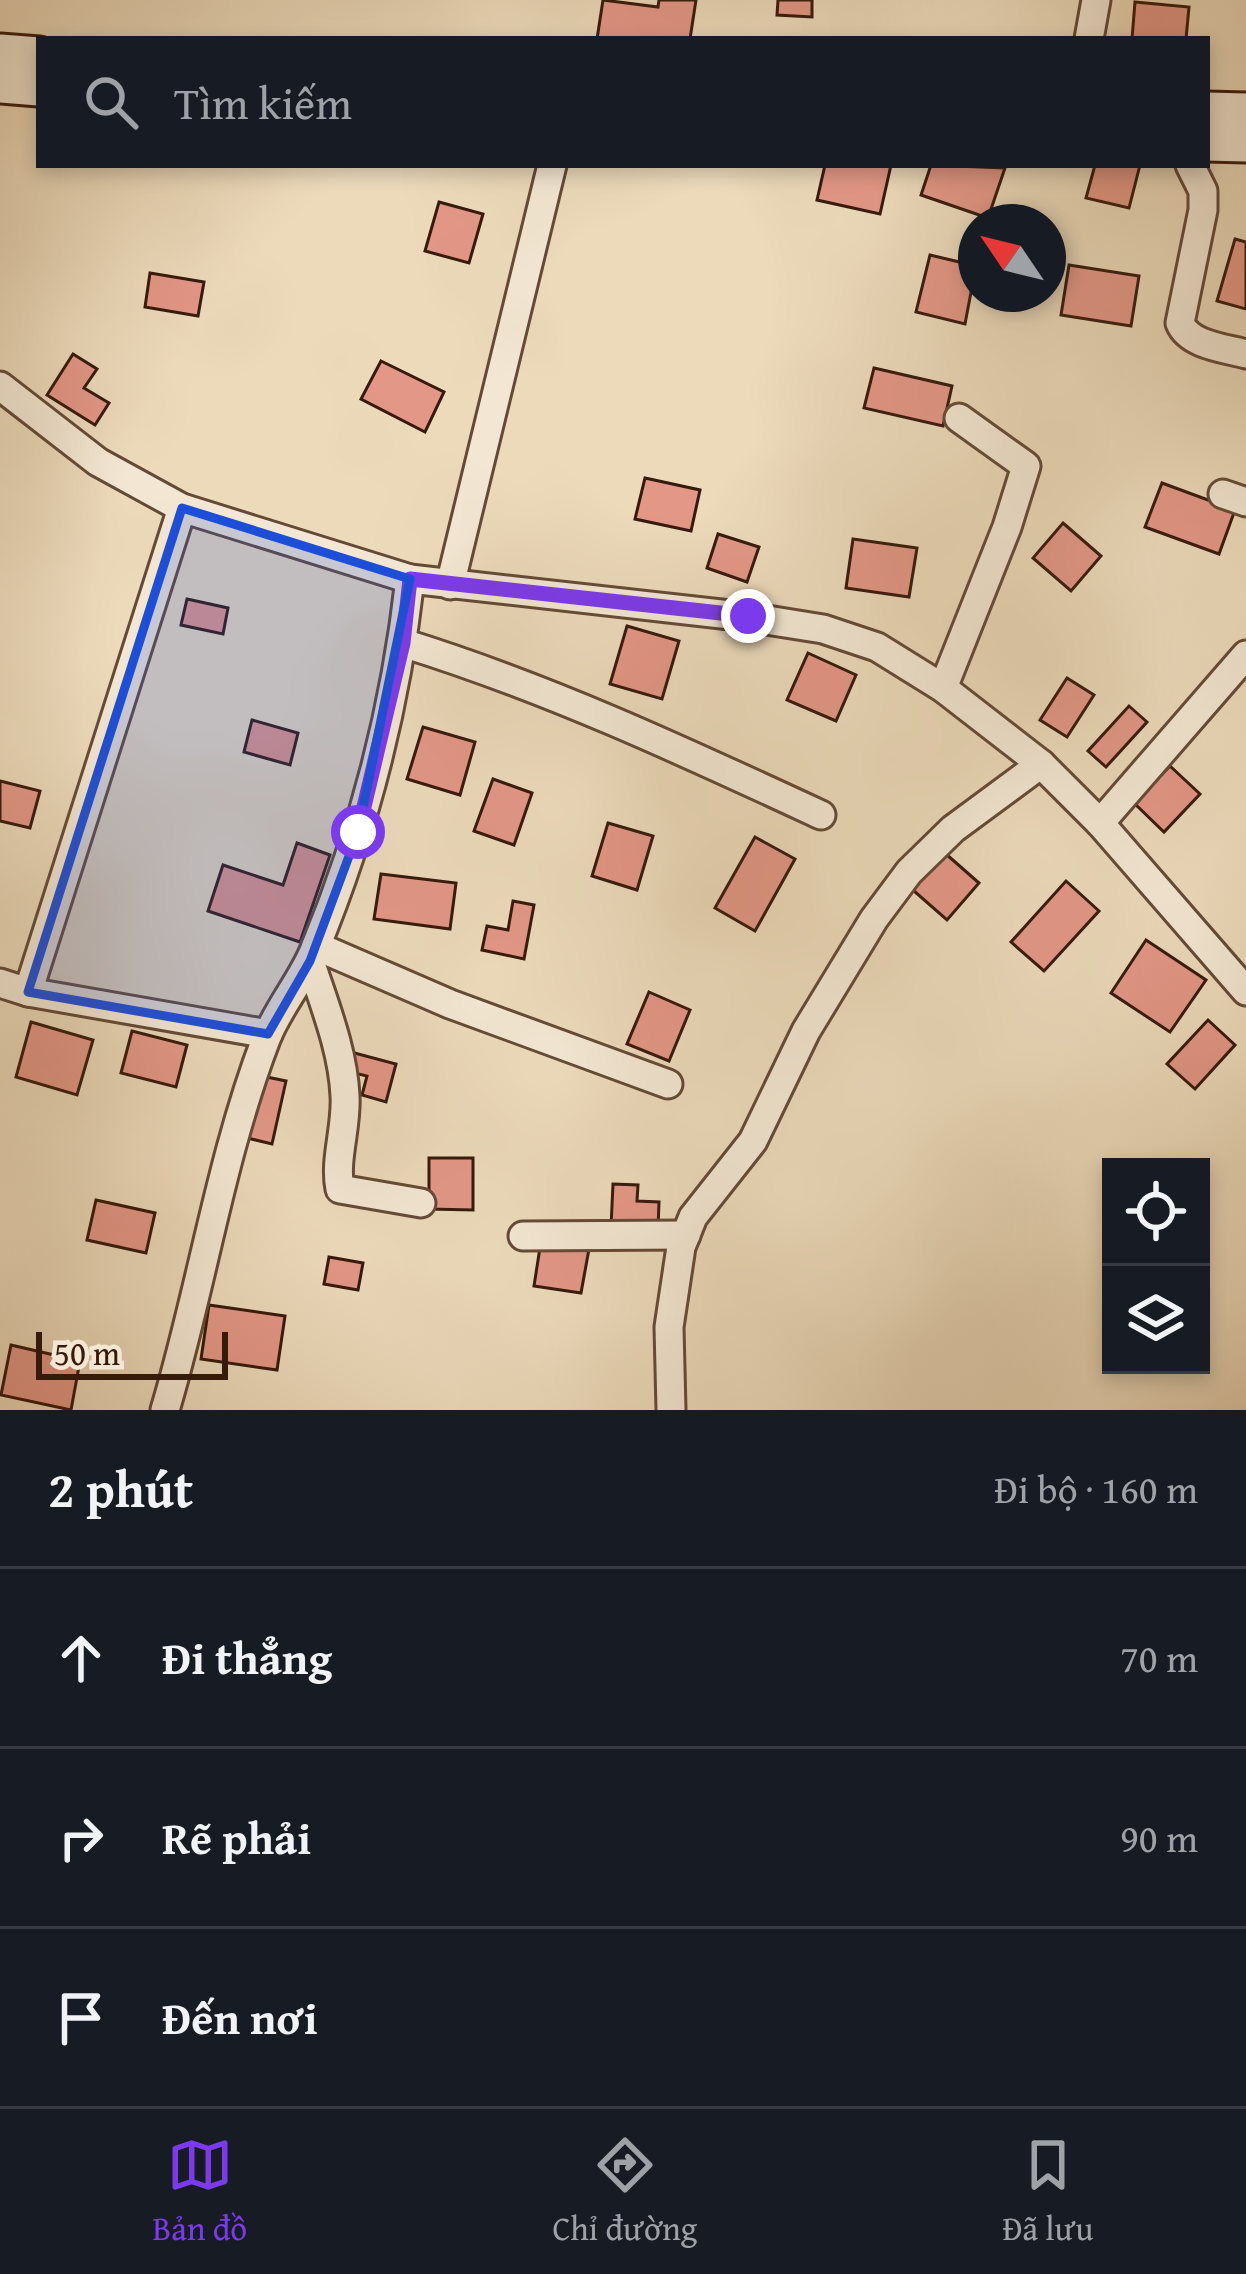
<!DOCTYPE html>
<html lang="vi">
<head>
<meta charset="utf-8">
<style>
	:root { --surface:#171b24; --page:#242831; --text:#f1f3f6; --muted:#9ea1a6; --line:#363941; --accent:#7c3aed }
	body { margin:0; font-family:"Gentium Book Plus",serif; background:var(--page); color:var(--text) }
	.controls { position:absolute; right:36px; bottom:36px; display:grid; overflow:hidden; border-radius:0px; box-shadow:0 6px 18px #0003 }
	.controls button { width:108px; height:108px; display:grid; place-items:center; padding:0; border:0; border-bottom:3px solid var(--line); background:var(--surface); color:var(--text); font:60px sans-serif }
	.compass { position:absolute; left:958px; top:204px; width:108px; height:108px; border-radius:50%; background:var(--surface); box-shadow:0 6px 18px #0003; rotate:305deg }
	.scale { position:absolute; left:36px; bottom:30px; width:192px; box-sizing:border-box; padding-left:12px; border:6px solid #361a0a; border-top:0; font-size:33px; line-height:42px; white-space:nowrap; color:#361a0a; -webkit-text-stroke:9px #f3e7d3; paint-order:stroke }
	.stop { position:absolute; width:36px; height:36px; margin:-27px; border:9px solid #7c3aed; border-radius:50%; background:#fff }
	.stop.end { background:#7c3aed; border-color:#fff; box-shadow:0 3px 12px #0008 }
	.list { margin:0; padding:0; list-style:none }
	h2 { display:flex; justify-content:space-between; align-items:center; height:156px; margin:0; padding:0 48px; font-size:51px }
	h2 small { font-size:39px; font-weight:400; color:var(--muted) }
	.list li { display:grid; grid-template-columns:78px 1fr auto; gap:36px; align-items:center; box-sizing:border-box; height:180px; padding:0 48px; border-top:3px solid var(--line) }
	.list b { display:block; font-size:45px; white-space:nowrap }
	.list em { font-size:39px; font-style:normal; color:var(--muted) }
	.icon { flex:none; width:66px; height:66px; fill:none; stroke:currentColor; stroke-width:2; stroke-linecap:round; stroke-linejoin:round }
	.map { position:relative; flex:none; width:1246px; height:1410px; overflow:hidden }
	.search { position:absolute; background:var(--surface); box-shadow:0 6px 18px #0003; left:36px; right:36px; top:36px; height:132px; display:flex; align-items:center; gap:30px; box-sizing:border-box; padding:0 42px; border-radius:0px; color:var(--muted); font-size:45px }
	.sheet { height:696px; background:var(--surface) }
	nav { display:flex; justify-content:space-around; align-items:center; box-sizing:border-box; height:168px; border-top:3px solid var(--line); background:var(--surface); font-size:33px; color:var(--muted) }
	nav a { display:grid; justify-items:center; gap:6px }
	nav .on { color:var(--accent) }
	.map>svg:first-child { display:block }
</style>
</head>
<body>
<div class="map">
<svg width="1246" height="1410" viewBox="0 0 1246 1410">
	<rect width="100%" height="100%" fill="#ecdabb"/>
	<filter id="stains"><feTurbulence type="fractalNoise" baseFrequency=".00167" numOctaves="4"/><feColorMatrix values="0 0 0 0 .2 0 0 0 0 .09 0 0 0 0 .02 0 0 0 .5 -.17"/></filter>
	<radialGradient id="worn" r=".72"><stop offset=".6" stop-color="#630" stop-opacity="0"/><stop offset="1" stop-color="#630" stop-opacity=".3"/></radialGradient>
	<!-- building -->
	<g fill="#e39787" stroke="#361a0a" stroke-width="3">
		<polygon points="603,0 658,7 659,0 696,0 690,39 597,39"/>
		<polygon points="778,0 812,0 812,17 777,15"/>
		<polygon points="1135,2 1189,7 1186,39 1132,39"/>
		<polygon points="825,165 891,165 880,214 817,200"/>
		<polygon points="931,165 1005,168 988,218 921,195"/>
		<polygon points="1095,165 1140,165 1129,208 1086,198"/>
		<polygon points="439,202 483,214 469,263 425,251"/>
		<polygon points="1235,239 1246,242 1246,309 1217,301"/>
		<polygon points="930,255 976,266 965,324 916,312"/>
		<polygon points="1069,265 1139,276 1131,326 1061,315"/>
		<polygon points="150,273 204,282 198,316 145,307"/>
		<polygon points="73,354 97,369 84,388 109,403 95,425 47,395"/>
		<polygon points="381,361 444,392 425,432 361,399"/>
		<polygon points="874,368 952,386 943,426 864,408"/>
		<polygon points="645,478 700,490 691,531 635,519"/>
		<polygon points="1162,483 1235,510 1219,554 1145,527"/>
		<polygon points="1063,523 1101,556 1071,591 1033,558"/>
		<polygon points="718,534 759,547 747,582 707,568"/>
		<polygon points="853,539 917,548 909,597 846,588"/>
		<polygon points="187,599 228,608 223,634 181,625"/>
		<polygon points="627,626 679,641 662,699 610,684"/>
		<polygon points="808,653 856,675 836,721 787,700"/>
		<polygon points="1067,678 1094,695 1067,737 1040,720"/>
		<polygon points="1129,706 1147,722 1106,767 1088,751"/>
		<polygon points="252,720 298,733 290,765 244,752"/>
		<polygon points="423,727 475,742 460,795 407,779"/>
		<polygon points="1170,766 1200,794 1164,832 1134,803"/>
		<polygon points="493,779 532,793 514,845 474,831"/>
		<polygon points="0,781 40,791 30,828 0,821"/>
		<polygon points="608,823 653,836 637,890 592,876"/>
		<polygon points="755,837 795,859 755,931 715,908"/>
		<polygon points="297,843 330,855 300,942 208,911 223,865 283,885"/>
		<polygon points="938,847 979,883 947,920 906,884"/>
		<polygon points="381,874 456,883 450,929 374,919"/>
		<polygon points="1066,881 1099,911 1044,971 1011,942"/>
		<polygon points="513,901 534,905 524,959 482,950 487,926 508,930"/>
		<polygon points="1146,940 1206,980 1170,1032 1111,993"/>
		<polygon points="649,992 690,1010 669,1061 627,1044"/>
		<polygon points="1208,1020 1235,1045 1195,1089 1167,1064"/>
		<polygon points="31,1022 93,1040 77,1095 16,1077"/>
		<polygon points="132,1031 187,1045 176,1087 121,1073"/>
		<polygon points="347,1051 396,1064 386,1102 362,1095 367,1076 342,1070"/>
		<polygon points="257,1075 286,1081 272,1144 243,1137"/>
		<polygon points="429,1158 473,1158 473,1210 429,1209"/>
		<polygon points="613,1184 638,1185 637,1201 659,1202 658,1229 611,1227"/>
		<polygon points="96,1200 155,1213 146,1253 87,1240"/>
		<polygon points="541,1241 589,1249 581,1293 534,1286"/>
		<polygon points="329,1257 363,1263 358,1290 324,1284"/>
		<polygon points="209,1305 285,1316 277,1370 201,1359"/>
		<polygon points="11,1345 80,1361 71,1410 1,1395"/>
	</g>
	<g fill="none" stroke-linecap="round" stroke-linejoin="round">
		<!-- street casing -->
		<g stroke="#644a36" stroke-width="33">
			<g id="street">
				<polyline points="1089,39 1096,0"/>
				<path d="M1190,165L1203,191V210L1180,323C1189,345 1224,348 1246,354"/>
				<polyline points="0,386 98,462 182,508 410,579 748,617 823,629 877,647 943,688 1041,764 1100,823 1246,991"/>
				<polyline points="1223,494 1246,502"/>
				<polyline points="450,585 552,165"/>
				<path d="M403,643C548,688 683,751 821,815"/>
				<polyline points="943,688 1007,527 1026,466 959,418"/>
				<polyline points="1100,823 1246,655"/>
				<polyline points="316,946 450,1004 668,1084"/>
				<path d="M310,961C324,1004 343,1050 345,1096C347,1127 334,1160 340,1189L421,1203"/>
				<polyline points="0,983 28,992 268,1034"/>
				<polyline points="28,992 182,508"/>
				<polyline points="523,1236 686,1235"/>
				<path d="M165,1410C202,1287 220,1159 266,1039C278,1008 301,982 314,951C363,833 396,705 410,579"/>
				<polyline points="671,1410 669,1327 681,1247 693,1217 753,1141 806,1031 874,919 909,872 953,829 1041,764"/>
			</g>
		</g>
		<!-- secondary casing -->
		<g stroke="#361a0a" stroke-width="45">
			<g id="secondary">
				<polyline points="0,54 39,57"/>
				<polyline points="0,83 39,86"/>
				<polyline points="1207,112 1246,113"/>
				<polyline points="1207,141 1246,142"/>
			</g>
		</g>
		<!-- street -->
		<use href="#street" stroke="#f3e7d3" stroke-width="27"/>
		<!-- secondary -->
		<use href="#secondary" stroke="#f3e7d3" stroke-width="39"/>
	</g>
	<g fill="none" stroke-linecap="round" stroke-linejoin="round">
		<!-- route -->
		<polyline stroke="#7c3aed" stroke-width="15" points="358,832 403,643 410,579 748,616"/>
	</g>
	<!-- marked area -->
	<path fill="#1d4ed8" fill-opacity="0.2" stroke="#1d4ed8" stroke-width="9" stroke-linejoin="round" d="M182,508L410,579L358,832L310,961L268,1034L28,992Z"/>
	<rect width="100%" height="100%" filter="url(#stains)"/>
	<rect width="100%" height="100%" fill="url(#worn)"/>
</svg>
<div class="controls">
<button><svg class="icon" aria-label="locate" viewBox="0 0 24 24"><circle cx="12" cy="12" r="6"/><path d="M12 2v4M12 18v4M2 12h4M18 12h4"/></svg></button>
<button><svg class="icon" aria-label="layers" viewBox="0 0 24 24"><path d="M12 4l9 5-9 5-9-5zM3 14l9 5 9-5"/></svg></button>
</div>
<svg class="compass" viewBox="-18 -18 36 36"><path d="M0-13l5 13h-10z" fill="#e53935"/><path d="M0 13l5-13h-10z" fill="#9ea1a6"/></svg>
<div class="scale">50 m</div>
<div class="stop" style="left:358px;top:832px"></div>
<div class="stop end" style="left:748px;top:616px"></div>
<div class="search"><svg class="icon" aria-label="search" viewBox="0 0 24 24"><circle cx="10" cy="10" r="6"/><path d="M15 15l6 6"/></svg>Tìm kiếm</div>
</div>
<section class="sheet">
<h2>2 phút<small>Đi bộ · 160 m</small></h2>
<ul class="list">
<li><svg class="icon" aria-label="ahead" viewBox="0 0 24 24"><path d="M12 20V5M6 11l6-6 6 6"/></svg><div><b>Đi thẳng</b></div><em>70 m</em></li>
<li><svg class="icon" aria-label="right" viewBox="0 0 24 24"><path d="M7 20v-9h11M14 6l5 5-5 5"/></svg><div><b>Rẽ phải</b></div><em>90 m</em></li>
<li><svg class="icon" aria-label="arrive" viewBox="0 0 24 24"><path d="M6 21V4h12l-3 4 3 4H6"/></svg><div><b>Đến nơi</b></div></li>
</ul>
</section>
<nav>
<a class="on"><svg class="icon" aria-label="map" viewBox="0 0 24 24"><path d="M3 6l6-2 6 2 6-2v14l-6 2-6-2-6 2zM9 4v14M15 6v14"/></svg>Bản đồ</a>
<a><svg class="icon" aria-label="directions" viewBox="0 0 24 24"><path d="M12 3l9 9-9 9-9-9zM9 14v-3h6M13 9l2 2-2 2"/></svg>Chỉ đường</a>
<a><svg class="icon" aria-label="saved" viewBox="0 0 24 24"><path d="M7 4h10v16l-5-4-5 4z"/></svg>Đã lưu</a>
</nav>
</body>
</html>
